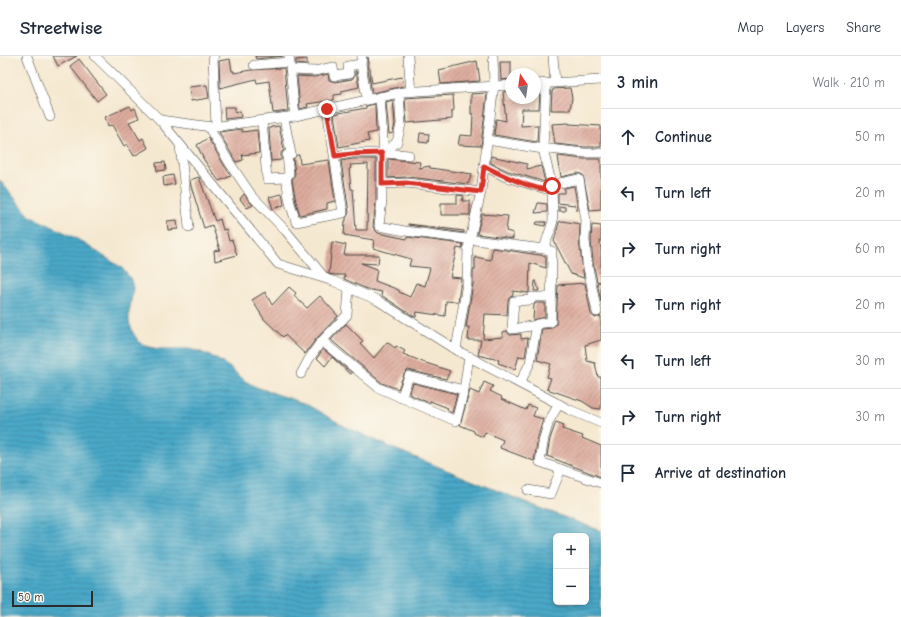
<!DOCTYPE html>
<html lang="en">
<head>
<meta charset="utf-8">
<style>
	:root { --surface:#fff; --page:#f6f6f7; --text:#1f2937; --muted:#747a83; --line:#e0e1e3 }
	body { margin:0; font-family:"Comic Neue",sans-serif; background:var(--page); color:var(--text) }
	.controls { position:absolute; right:12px; bottom:12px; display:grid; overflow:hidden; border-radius:6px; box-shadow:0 2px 6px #0003 }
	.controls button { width:36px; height:36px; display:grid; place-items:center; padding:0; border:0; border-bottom:1px solid var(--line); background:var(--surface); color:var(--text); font:20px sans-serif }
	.compass { position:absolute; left:505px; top:12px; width:36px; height:36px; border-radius:50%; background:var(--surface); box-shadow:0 2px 6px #0003; rotate:347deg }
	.scale { position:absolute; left:12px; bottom:10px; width:81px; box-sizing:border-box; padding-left:4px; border:2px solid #2b2b2b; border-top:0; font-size:11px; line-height:14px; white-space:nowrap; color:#2b2b2b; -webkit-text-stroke:3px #fbf7ec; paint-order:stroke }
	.stop { position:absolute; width:12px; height:12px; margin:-9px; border:3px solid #d93025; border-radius:50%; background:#fff }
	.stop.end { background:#d93025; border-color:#fff; box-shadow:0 1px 4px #0008 }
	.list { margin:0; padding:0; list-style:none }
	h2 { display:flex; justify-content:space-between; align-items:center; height:52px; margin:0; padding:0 16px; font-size:17px }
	h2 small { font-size:13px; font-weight:400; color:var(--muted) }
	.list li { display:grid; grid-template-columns:26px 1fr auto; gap:12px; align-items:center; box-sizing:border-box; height:56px; padding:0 16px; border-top:1px solid var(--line) }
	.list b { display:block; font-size:15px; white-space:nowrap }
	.list em { font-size:13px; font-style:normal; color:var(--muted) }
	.icon { flex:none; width:22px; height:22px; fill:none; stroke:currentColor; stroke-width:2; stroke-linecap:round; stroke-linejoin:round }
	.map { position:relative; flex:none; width:601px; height:561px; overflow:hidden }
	header { display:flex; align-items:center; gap:24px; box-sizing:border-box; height:56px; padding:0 20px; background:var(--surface); border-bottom:1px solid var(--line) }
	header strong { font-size:19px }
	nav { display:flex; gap:22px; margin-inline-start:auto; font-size:14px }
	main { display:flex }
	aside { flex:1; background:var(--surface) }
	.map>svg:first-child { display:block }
</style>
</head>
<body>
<header>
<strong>Streetwise</strong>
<nav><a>Map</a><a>Layers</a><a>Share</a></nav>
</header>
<main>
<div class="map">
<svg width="601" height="561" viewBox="0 0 601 561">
	<defs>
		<pattern id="water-rules" width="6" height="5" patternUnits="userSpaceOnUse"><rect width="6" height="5" fill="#4aa8c8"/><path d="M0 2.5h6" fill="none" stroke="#3e89a3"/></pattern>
		<pattern id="building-hatch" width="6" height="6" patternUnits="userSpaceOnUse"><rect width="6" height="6" fill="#ddac9e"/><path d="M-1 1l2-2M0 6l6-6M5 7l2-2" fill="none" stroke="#b38c81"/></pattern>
	</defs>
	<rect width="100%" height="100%" fill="#fbf7ec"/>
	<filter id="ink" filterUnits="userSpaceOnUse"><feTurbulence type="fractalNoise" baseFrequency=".025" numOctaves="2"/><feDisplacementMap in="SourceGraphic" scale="8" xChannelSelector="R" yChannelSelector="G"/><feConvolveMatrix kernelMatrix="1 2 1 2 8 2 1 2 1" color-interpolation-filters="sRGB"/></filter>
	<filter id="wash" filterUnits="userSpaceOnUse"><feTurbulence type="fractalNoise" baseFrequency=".012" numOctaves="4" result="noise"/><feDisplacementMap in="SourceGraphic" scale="16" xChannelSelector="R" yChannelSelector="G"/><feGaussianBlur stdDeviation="0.9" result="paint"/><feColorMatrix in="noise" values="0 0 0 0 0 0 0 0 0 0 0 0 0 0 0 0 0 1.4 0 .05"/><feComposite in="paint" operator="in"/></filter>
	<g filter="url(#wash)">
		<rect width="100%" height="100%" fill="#f5e8d0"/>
		<!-- water -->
		<path fill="url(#water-rules)" stroke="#3a6a7a" fill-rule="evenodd" d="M0,125L30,160L74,181L122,212L130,222L133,231L132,240L129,256V266L133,277L139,286L146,290L158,293H189L198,295L213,301L229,311L245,325L256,331L306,348L342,369L397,394L535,450L601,475V561H0ZM556,480H586V546H556Z"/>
		<g id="blocks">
			<!-- building -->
			<g fill="url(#building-hatch)" fill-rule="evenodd">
				<polygon points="53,0 77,0 58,10"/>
				<polygon points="255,0 283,0 256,3"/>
				<polygon points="368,1 372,27 402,21 404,30 372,37 367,8"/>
				<polygon points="79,3 106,38 97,45 70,10"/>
				<polygon points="230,3 232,15 234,15 234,17 251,14 284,12 288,55 273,57 269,25 257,27 256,23 220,32 219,5"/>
				<polygon points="307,3 307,9 296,8 296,4"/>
				<polygon points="477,5 480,25 441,28 439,14"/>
				<polygon points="500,6 511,6 511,23 501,24"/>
				<polygon points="355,15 356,15 359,31 342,35 342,38 334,39 334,44 307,48 308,51 300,53 297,20 315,21 328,18 329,24 335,26 352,23 355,20"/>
				<polygon points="207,29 209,42 191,45 189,31"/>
				<polygon points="570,32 572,42 570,54 551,54 552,35 553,35 553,33"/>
				<polygon points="535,34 540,34 539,53 522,53 521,70 538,69 537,86 494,79 496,63 506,65 503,36 511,35 511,42 535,42"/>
				<polygon points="487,37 481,90 458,89 460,79 472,80 473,58 471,58 471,38"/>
				<polygon points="453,39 454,54 452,55 452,63 407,67 405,42"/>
				<polygon points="393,44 395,68 393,77 389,78 386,46"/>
				<polygon points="375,48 376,76 367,78 369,85 339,91 334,58 366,52 366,50"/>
				<polygon points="130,50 132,54 135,52 139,62 129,66 140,84 143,82 148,92 134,100 127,88 124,90 112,69 108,70 105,61"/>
				<polygon points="224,51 235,51 235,56 240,55 241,61 225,63"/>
				<polygon points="569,67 569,68 601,70 601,91 584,91 555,88 552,68"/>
				<polygon points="279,70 284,94 281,97 281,104 271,105 269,72 271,72 271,71"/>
				<polygon points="242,73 242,76 257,74 259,97 242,99 243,104 236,106 219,76"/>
				<polygon points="420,77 429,78 428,87 419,86"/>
				<polygon points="208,82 224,109 231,120 219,125 204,104 197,89"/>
				<polygon points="297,99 299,99 300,108 329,104 335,145 327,147 327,153 300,159 296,146 292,124 295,117 293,103"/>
				<polygon points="491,100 527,108 527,113 541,110 545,126 508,115 491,107"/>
				<polygon points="558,100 583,103 601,103 601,153 590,154 583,119 578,117 561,121"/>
				<path d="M353,103H376V144L373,170L374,173L378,177L407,183V181L463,188L462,193L457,192L450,221L461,222L458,246L446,245L445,260L417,256L416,261L413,260L381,239L382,236L367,233L344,223L345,219H335L329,218L332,186L346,189L344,199H379L378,208L361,207L377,213L375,225L399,234V236L410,241L416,227L425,230L430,212L409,210L411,203L373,192L374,184L344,179L345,165H346V162L348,159L349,156L341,105ZM368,108L367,174H356L353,133H351L349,113L351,112L350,109Z"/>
				<polygon points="388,103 420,106 419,112 430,110 430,112 472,118 468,128 408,121 388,122"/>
				<polygon points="165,106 166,114 157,115 156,107"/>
				<polygon points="173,119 175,128 164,130 163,121"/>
				<polygon points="199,121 215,165 220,163 223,174 226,173 229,185 232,184 237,199 215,205 214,195 220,194 212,169 204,172 191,130 190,124"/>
				<polygon points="574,130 578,154 576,154 575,149 558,147 558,137 564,137 564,132"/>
				<polygon points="244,138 248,144 253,149 247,152 240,143"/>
				<polygon points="282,138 284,149 273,153 269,141"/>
				<polygon points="457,139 464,140 462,145 470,145 470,159 441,159 441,147 457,147"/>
				<polygon points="538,147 547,148 547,156 535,157"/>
				<polygon points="559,150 565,151 565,155 559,155"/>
				<polygon points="482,158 508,160 506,175 513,177 513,183 477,178"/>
				<polygon points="177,164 178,173 168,174 167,165"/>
				<polygon points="562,165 580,168 579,185 584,222 571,218 554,185 559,166"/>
				<polygon points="537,166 546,166 545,170 536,168"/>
				<polygon points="408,168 464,175 464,177 408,169"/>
				<polygon points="592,169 601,170 601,184 600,184 601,197 601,246 597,226 600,226 597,225 593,206 591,184"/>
				<polygon points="492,192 546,200 546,212 530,207 529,236 528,237 513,235 513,239 509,242 508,244 507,259 485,258 483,283 503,281 503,276 507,275 510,279 521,278 521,283 528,282 525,301 519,300 515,313 498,307 499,304 478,299 481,284 468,284 469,271 466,271 473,228 473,214 475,214 475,201 491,204"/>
				<polygon points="535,225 536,225 539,235 534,235"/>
				<polygon points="585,227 591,258 595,262 601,260 601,284 585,289 587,305 595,307 598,321 601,321 601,353 593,352 582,345 547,333 551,322 547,321 551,308 537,304 542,273 552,272 556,268 558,229"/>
				<polygon points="289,231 296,237 294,240 307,252 320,240 338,260 316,283 305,298 285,279 283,281 264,263 252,244 265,236 272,249"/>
				<polygon points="536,247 545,247 545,261 533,264 534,249"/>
				<polygon points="346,268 363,285 360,287 374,302 387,286 395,292 396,290 405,295 403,298 423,306 450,315 446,323 408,314 404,318 398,333 382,327 331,284"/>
				<polygon points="323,293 352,317 350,318 332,301 325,310 317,302"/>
				<polygon points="484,326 493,330 490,335 502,341 501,343 526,354 528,349 536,352 533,360 543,363 538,381 534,405 500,392 503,384 485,376 483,381 474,377 474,375 460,369 470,334 479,338"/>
				<polygon points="413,327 457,338 452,357 447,354 448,352 430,345 429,347 409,338"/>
				<polygon points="556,366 564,369 562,373 583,380 582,382 601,390 601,421 547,400 550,383"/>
			</g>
		</g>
	</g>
	<g filter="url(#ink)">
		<use href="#blocks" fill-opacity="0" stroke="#494744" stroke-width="1"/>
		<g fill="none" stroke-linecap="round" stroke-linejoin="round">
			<!-- street casing -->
			<g stroke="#494744" stroke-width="10">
				<g id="street">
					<polyline points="27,0 50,61"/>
					<polyline points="95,0 160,64 278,208 333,225 377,244 456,294 570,354 601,367"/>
					<polyline points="214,0 213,1 216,70"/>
					<polyline points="289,0 295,60"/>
					<polyline points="362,0 361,8 367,44"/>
					<polyline points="408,0 411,36"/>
					<polyline points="553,0 555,27"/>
					<polyline points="254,9 290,6"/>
					<polyline points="290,14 315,15 333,11 334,20 349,18 348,10 361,8"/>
					<polyline points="535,28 601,24"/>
					<polyline points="284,62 291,98 287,99 289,118 286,122"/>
					<polyline points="160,64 212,71 295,60 403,36 511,29"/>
					<polyline points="262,65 267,123 286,122 290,147 296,166 343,157 327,53"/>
					<polyline points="208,70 229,106 252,140 286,175 325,222"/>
					<polyline points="487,84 543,93 546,27"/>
					<polyline points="180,89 189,171"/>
					<polyline points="541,92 584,97 601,97"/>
					<polyline points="382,97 382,128 407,127 481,136"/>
					<polyline points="384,97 397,86 401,68 399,37"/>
					<polyline points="384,97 409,99"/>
					<polyline points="335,100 352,97 384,97 380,41"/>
					<polyline points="484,110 506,121 546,133 560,127 579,123 586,164 585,184 587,207 597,256"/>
					<polyline points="382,128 382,144 379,170 405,175 544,193 553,165 552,130 543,93"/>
					<polyline points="537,269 512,273 514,245 531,244 532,241 552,241"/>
					<polyline points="322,285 379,332 456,365 464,334 469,300"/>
					<polyline points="456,294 467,227 468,192 481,136 494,29 493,0"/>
					<polyline points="301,318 309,303 320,287 347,259 349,232"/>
					<polyline points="520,327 530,307 537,268 551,266 552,195 544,193"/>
					<polyline points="401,342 409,320 464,334"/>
					<polyline points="559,348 549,365 544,382 540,406 601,427"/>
					<polyline points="528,434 551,438 561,413"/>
				</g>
			</g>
			<!-- street -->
			<use href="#street" stroke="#fff" stroke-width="9"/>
		</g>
	</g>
	<g fill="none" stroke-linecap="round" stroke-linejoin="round" filter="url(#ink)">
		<!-- route -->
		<path stroke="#d93025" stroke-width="5" d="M327,53L335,100L352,98L382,97V128L406,127L481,136L484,110C495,116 536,135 547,133C549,132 551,131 552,130"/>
	</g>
</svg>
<div class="controls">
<button>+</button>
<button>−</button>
</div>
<svg class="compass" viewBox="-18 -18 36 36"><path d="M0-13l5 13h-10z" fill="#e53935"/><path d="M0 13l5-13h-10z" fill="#747a83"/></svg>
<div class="scale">50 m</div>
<div class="stop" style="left:552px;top:130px"></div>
<div class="stop end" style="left:327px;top:53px"></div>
</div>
<aside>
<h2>3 min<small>Walk · 210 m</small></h2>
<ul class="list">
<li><svg class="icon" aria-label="ahead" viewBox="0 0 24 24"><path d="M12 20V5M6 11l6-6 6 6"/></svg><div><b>Continue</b></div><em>50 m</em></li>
<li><svg class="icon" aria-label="left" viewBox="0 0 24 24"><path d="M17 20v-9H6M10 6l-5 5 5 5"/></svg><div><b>Turn left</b></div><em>20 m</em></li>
<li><svg class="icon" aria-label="right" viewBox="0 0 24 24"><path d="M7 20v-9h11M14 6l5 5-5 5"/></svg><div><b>Turn right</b></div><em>60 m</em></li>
<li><svg class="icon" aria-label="right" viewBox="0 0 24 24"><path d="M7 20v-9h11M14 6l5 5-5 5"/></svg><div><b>Turn right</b></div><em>20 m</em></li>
<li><svg class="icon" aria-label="left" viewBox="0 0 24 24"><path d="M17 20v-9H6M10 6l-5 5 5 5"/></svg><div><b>Turn left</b></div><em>30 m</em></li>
<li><svg class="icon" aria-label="right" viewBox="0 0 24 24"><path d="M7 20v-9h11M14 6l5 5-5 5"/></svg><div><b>Turn right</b></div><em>30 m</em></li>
<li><svg class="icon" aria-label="arrive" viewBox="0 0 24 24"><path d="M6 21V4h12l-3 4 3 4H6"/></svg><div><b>Arrive at destination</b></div></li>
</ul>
</aside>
</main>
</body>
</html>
